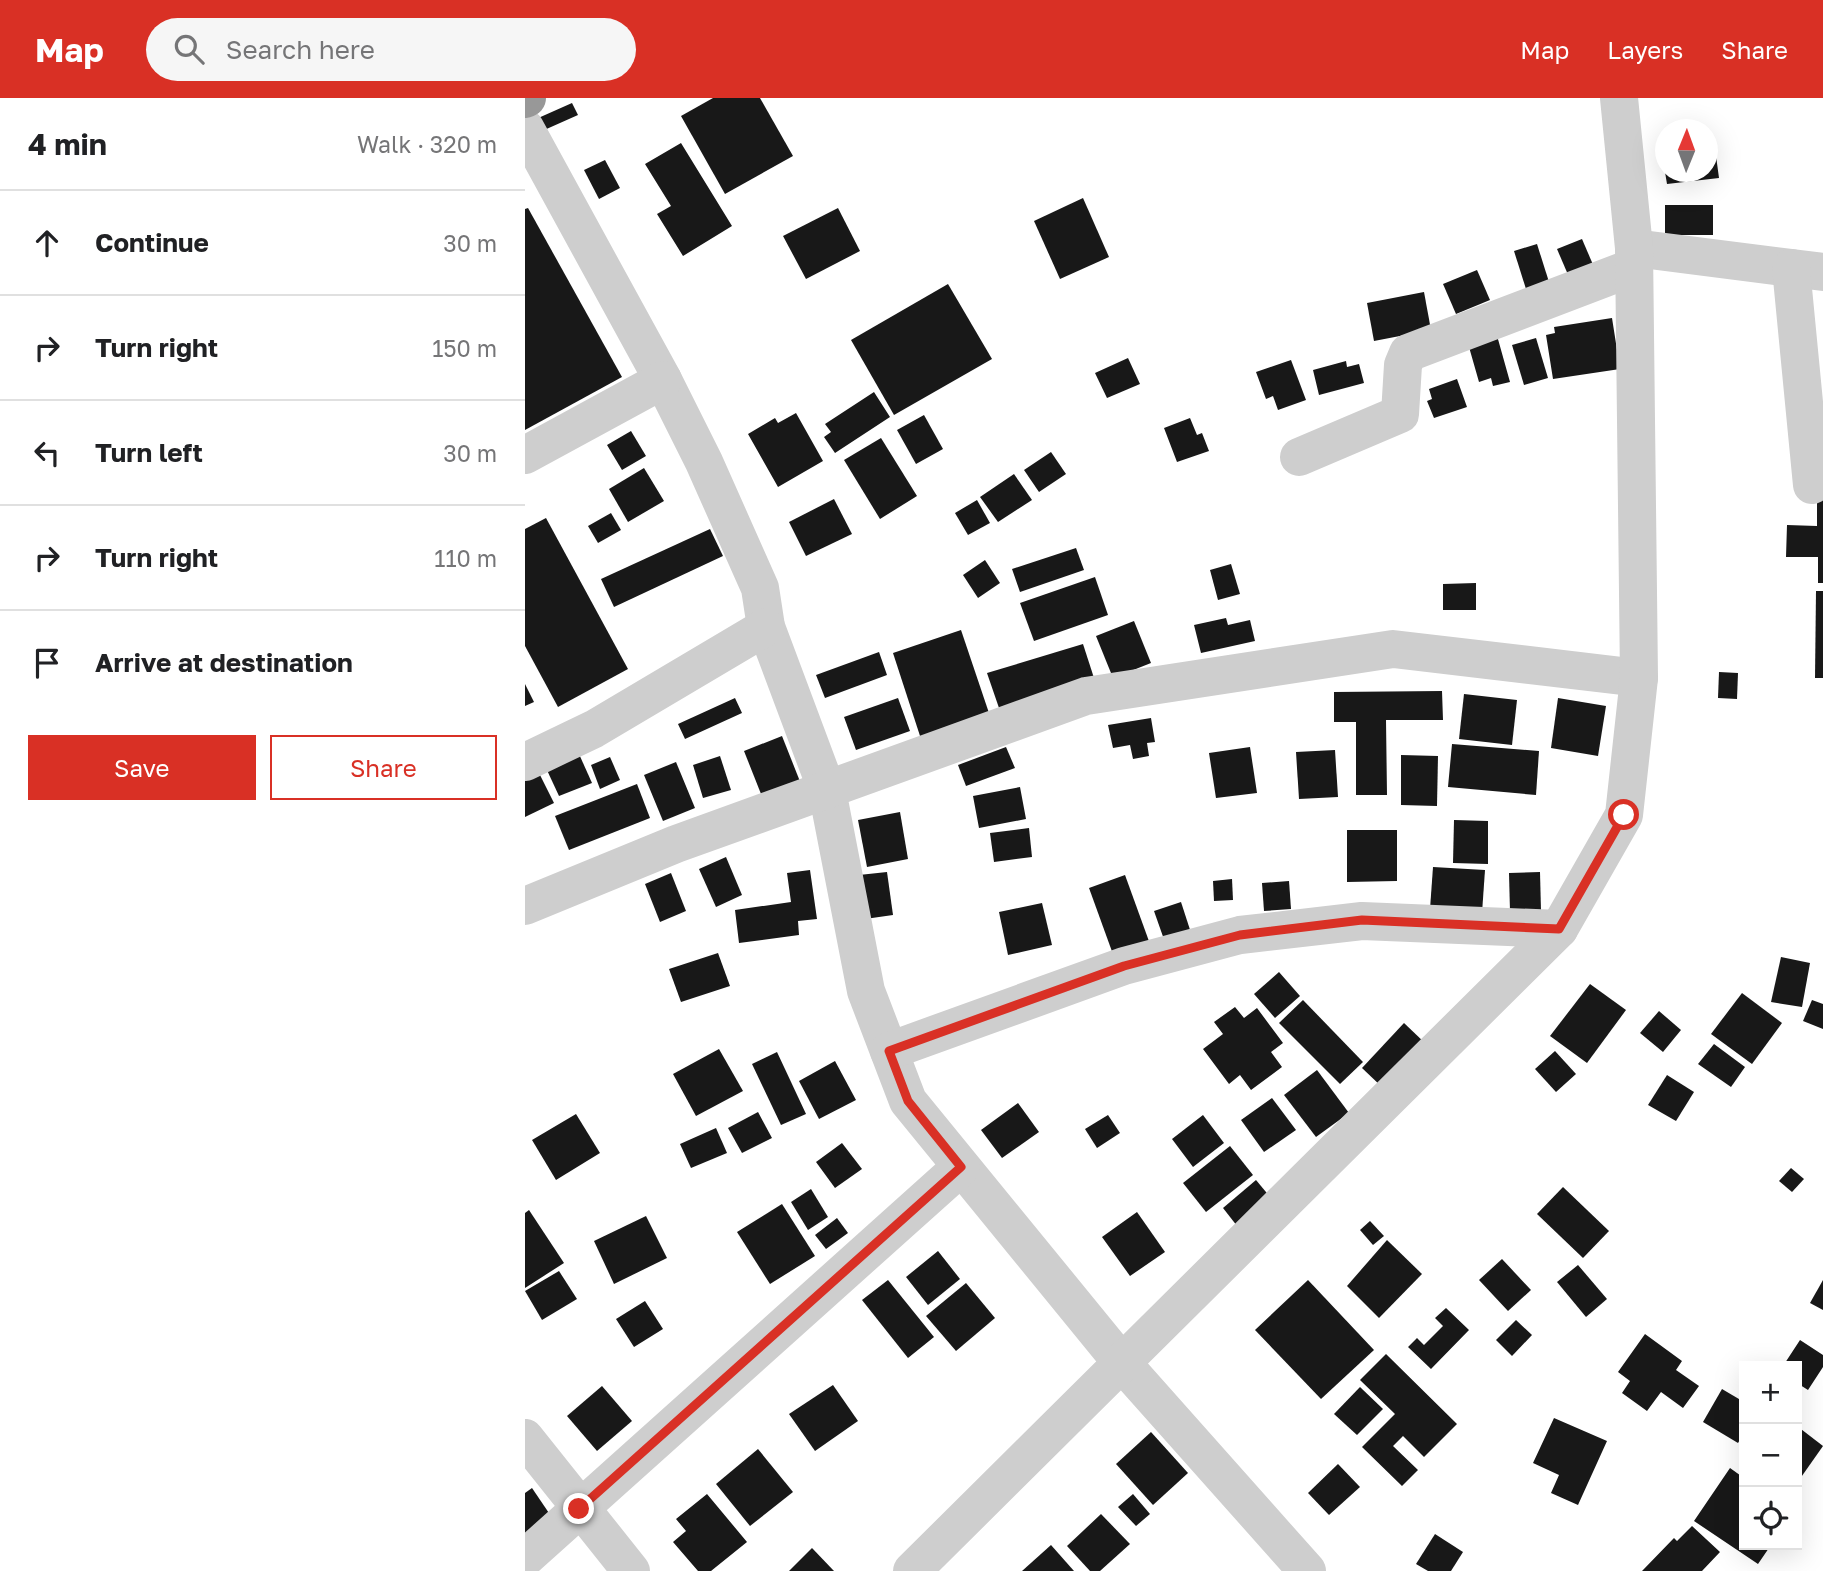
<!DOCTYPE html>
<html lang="en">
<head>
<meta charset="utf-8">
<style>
	:root { --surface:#fff; --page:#f6f6f6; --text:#202124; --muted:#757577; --line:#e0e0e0; --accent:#d93025 }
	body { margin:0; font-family:"Golos Text",sans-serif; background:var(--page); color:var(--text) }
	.controls { position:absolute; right:21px; bottom:21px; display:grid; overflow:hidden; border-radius:0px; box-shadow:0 7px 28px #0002 }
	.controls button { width:63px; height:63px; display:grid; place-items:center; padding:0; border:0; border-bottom:2px solid var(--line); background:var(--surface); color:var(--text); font:35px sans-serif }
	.compass { position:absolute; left:1130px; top:21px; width:63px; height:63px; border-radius:50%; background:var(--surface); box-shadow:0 7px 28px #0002; rotate:1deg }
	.stop { position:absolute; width:21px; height:21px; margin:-16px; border:5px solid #d93025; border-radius:50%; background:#fff }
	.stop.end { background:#d93025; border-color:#fff; box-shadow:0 2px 7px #0008 }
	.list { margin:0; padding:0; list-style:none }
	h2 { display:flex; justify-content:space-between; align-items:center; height:91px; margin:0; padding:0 28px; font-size:30px }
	h2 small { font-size:23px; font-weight:400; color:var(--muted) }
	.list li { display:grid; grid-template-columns:46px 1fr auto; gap:21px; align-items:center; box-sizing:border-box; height:105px; padding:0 28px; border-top:2px solid var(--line) }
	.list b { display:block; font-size:26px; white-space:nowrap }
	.list em { font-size:23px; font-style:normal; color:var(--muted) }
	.actions { display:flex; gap:14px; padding:21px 28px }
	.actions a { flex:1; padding:16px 0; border:2px solid var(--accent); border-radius:0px; text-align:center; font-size:24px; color:var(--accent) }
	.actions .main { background:var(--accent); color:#fff }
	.icon { flex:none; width:38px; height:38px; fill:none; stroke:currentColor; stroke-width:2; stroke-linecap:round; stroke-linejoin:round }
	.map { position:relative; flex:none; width:1298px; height:1473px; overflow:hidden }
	header { display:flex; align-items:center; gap:42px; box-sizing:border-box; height:98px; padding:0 35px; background:var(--accent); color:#fff }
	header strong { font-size:33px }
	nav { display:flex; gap:38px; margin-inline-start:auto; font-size:24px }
	.search { width:490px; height:63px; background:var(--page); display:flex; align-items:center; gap:18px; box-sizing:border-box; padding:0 24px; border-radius:38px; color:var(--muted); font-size:26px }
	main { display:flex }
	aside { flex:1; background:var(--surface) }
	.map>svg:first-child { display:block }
</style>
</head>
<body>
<header>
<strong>Map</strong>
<div class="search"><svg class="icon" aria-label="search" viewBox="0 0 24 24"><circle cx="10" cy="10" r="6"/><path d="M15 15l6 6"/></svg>Search here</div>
<nav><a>Map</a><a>Layers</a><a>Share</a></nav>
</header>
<main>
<aside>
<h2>4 min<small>Walk · 320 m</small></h2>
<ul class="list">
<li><svg class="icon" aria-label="ahead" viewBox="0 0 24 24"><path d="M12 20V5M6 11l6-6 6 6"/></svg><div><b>Continue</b></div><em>30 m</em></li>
<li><svg class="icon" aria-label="right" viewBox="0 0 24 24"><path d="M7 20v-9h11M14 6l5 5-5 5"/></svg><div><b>Turn right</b></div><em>150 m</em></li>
<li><svg class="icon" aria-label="left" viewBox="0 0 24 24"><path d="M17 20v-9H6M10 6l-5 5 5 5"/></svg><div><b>Turn left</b></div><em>30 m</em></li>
<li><svg class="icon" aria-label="right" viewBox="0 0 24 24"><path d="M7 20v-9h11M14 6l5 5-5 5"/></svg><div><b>Turn right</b></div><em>110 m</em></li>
<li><svg class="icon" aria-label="arrive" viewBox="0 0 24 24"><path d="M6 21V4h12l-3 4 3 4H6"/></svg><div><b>Arrive at destination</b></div></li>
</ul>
<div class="actions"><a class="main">Save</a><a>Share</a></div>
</aside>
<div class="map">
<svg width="1298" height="1473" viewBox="0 0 1298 1473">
	<rect width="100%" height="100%" fill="#fff"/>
	<!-- building -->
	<g fill="#181818">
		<polygon points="188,0 235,0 268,58 200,96 156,18"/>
		<polygon points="47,5 53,17 17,33 11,21"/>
		<polygon points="1189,43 1194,80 1142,86 1140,74 1182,74 1182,44"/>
		<polygon points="156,45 207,128 158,158 132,116 146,108 120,66"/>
		<polygon points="80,62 95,90 74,101 59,72"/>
		<polygon points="558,100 584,159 535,181 509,123"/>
		<rect x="1140" y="107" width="48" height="30"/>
		<polygon points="3,110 97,279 0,332 0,111"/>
		<polygon points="313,110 335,153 281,181 258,138"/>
		<polygon points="1057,141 1069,169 1044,179 1032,151"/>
		<polygon points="1012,146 1024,184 1001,191 989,153"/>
		<polygon points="952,172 965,202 931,216 918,186"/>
		<polygon points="423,186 467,261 369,317 326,242"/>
		<polygon points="899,194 906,232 849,243 842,205"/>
		<polygon points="1087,220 1095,271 1028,281 1021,237 1030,235 1029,229"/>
		<polygon points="971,234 985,284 968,288 966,280 954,284 942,242"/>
		<polygon points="1011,240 1023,280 999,287 987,247"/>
		<polygon points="603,260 615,286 582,300 570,275"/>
		<polygon points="766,262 781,302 753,312 748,298 741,301 731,274"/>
		<polygon points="821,263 822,269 834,266 839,285 794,297 788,272"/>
		<polygon points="932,281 942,309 909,320 902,303 907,301 904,291"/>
		<polygon points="349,294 365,319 310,355 299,339 306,334 300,326"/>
		<polygon points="271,315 298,363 253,389 223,336 250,320 253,325"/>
		<polygon points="399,317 418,351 391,366 372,332"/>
		<polygon points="665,320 672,337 677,335 684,353 652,364 639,330"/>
		<polygon points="106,333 121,358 97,372 82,347"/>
		<polygon points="356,340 392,398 355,421 319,362"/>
		<polygon points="526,354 541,376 514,394 499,372"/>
		<polygon points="119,370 139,403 103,424 84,391"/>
		<polygon points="489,376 507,402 473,424 455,399"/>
		<polygon points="1292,395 1298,395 1298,485 1293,485 1293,459 1261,459 1262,427 1292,428"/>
		<polygon points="309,401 327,436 281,458 264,424"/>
		<polygon points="452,402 465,425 443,437 430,415"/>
		<polygon points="86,415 96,432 73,445 63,428"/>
		<polygon points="21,420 103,571 33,609 0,548 0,431"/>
		<polygon points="185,431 198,458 89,509 76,481"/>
		<polygon points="551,450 559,472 495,494 487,471"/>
		<polygon points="460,462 475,485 453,500 438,477"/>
		<polygon points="706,466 715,496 693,502 685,472"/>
		<polygon points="570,479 583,517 509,543 495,505"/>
		<polygon points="951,485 951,512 918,512 918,486"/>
		<polygon points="1291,493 1298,493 1298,580 1290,580"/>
		<polygon points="701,520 703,527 725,522 730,543 676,555 669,527"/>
		<polygon points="609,523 626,565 588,580 571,538"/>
		<polygon points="436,532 465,618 396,641 368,555"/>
		<polygon points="558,546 569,580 474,610 462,575"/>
		<polygon points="354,554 362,577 300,600 291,577"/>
		<polygon points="1194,574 1213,575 1212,601 1193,600"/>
		<polygon points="0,586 9,604 0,608"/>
		<polygon points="917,593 918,622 861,622 862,697 831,697 831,624 809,624 809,594"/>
		<polygon points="939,596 992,602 987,647 934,641"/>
		<polygon points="210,600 217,615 160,641 153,626"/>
		<polygon points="373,600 385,633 331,652 319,619"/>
		<polygon points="1033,600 1081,608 1073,658 1026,650"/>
		<polygon points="626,620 630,644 622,645 624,658 608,661 605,647 588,650 583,627"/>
		<polygon points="257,638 276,686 238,701 219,653"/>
		<polygon points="927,646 1014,653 1011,697 923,689"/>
		<polygon points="481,649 490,670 441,688 433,667"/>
		<polygon points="725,649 732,695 691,700 684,655"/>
		<polygon points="810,652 813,699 774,701 771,654"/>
		<polygon points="54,656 67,685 34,698 21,670"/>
		<polygon points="876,657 913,658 912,708 876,707"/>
		<polygon points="195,658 206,692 178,700 168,667"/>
		<polygon points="85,659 95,682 75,691 66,667"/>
		<polygon points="151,664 170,710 138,723 119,677"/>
		<polygon points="11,669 29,705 0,719 0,675"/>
		<polygon points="112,686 125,720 44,752 30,718"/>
		<polygon points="495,689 501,721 454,730 448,698"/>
		<polygon points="375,714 383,761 342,769 333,722"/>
		<polygon points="929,722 963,723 963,766 928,765"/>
		<polygon points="504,730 507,759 469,764 465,735"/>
		<polygon points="822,732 872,732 872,783 822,784"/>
		<polygon points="201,759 217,797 191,809 174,771"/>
		<polygon points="908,769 960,772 957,815 905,811"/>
		<polygon points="285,772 292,821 273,823 274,837 214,845 210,812 266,804 262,775"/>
		<polygon points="362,774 368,817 340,821 334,777"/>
		<polygon points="1015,774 1016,813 985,814 984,775"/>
		<polygon points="146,775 161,813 135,824 120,786"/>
		<polygon points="600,777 625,846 589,859 564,790"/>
		<polygon points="707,781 708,802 689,803 688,783"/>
		<polygon points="764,783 766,811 739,813 737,785"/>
		<polygon points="656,804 668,841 642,850 629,813"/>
		<polygon points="517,805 527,847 483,857 474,814"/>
		<polygon points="193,855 205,888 156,904 144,871"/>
		<polygon points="1256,859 1285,865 1277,909 1246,904"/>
		<polygon points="754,874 775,898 750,920 729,896"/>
		<polygon points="1065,886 1101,912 1062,965 1025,938"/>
		<polygon points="1217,895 1257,925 1227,966 1186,936"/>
		<polygon points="778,902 838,964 815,986 754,925"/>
		<polygon points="1287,902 1298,906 1298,931 1278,923"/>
		<polygon points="710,909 719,920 732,910 758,945 746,954 757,969 726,992 715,977 704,986 678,951 698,936 689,924"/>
		<polygon points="1134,913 1156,932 1138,954 1115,935"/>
		<polygon points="879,925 901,946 858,990 837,970"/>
		<polygon points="1189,946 1220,969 1206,989 1173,966"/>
		<polygon points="194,951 218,993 171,1018 148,976"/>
		<polygon points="1030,953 1051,976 1031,994 1010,971"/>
		<polygon points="252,954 281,1016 256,1027 227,966"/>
		<polygon points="310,963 331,1002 294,1021 274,983"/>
		<polygon points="792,972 824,1015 791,1039 759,997"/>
		<polygon points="1142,977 1169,994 1151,1023 1123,1007"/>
		<polygon points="747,1000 771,1032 739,1054 716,1022"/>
		<polygon points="493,1005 514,1034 477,1060 456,1032"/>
		<polygon points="233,1014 247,1040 217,1055 203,1030"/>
		<polygon points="51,1016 75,1055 31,1082 7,1042"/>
		<polygon points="583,1017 595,1035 572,1050 560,1031"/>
		<polygon points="678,1017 699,1045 668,1069 647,1041"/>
		<polygon points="191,1030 202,1055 166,1070 155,1046"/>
		<polygon points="317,1045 337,1071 310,1090 291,1064"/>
		<polygon points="705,1048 728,1077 681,1114 658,1085"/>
		<polygon points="1266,1070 1279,1081 1267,1094 1254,1083"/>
		<polygon points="731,1082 750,1105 716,1133 698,1110"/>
		<polygon points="1038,1089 1084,1133 1058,1160 1012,1116"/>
		<polygon points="286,1091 303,1119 283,1132 266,1104"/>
		<polygon points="257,1106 290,1158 245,1186 212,1134"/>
		<polygon points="4,1112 39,1165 0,1190 0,1115"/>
		<polygon points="612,1114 640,1154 605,1178 577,1139"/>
		<polygon points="121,1118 142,1160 89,1186 69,1143"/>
		<polygon points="312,1120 323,1135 301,1151 290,1137"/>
		<polygon points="845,1123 859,1138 848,1147 835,1132"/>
		<polygon points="862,1142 897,1176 854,1220 822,1188"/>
		<polygon points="413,1153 435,1181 403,1207 381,1179"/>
		<polygon points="977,1161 1006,1192 983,1213 954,1182"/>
		<polygon points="1053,1167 1082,1201 1061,1219 1032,1184"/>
		<polygon points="34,1173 52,1201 17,1222 0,1193"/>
		<polygon points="363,1182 409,1239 383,1260 337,1202"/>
		<polygon points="783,1182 849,1252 796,1301 730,1232"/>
		<polygon points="1298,1182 1298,1212 1285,1205"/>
		<polygon points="441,1185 470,1220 431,1253 401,1218"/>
		<polygon points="120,1203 138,1231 109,1249 91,1221"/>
		<polygon points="921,1210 944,1232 906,1271 883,1249 892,1240 899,1247 918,1228 910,1220"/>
		<polygon points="991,1222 1007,1237 987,1258 971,1242"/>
		<polygon points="1120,1236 1157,1263 1151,1272 1174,1288 1158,1310 1136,1294 1122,1313 1097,1295 1105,1283 1093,1274"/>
		<polygon points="1275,1242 1298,1257 1298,1269 1283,1292 1272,1285 1272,1268 1258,1268"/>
		<polygon points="861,1256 932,1326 899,1359 878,1338 868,1348 893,1372 877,1388 837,1349 870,1316 835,1282"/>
		<polygon points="308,1287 333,1323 290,1353 264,1316"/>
		<polygon points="77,1288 107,1323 72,1353 42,1318"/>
		<polygon points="835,1289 858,1311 832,1337 809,1316"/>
		<polygon points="1197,1291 1219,1304 1219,1335 1213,1345 1178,1324"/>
		<polygon points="1029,1320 1082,1343 1053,1407 1026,1395 1034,1377 1008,1365"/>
		<polygon points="1272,1328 1298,1348 1272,1385"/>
		<polygon points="626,1334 663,1375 628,1407 591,1366"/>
		<polygon points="233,1351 268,1394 225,1428 191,1386"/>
		<polygon points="813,1366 835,1389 804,1417 783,1395"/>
		<polygon points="1205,1370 1219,1380 1219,1447 1246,1447 1233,1466 1169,1423"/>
		<polygon points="7,1390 28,1421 0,1437 0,1395"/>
		<polygon points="182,1396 222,1444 186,1473 173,1473 148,1444 161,1433 151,1421"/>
		<polygon points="608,1396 625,1416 611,1428 593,1409"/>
		<polygon points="576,1416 605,1446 575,1473 565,1473 542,1448"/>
		<polygon points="1167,1428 1195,1454 1177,1473 1117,1473 1149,1440 1152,1443"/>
		<polygon points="910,1436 938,1454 926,1473 903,1473 891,1466"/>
		<polygon points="526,1447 549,1473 497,1473"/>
		<polygon points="287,1450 309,1473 264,1473"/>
	</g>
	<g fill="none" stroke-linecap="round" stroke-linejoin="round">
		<!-- minor -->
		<g stroke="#cecece" stroke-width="38">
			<polyline points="0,30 138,282 179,364 235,490 241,529 302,692 341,893 383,1003 597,1265 782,1473"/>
			<polyline points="1109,150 1298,174"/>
			<polyline points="1266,170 1287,387"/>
			<polyline points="0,357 138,282"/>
			<polyline points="774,359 875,316 878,267 883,255 1109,169"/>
			<polyline points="0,664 69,631 241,529"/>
			<polyline points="0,808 151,746 561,598 868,551 1114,580"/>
			<polyline points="364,953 599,868 715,837 837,823 1034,831"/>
			<polyline points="0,1340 106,1473"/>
			<polyline points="0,1460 436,1069"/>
			<polyline points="387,1473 1034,831 1099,717 1114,580 1109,150 1094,0"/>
		</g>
		<!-- highway -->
		<polyline stroke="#989898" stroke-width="38" points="0,1 2,0"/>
	</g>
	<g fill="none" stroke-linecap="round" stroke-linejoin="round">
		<!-- route -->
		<polyline stroke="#d93025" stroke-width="9" points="54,1411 436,1069 383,1003 364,953 599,868 715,837 837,822 1034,831 1099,717"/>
	</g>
</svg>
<div class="controls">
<button>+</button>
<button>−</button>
<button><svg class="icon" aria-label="locate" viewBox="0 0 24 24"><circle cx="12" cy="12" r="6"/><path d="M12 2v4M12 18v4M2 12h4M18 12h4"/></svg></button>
</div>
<svg class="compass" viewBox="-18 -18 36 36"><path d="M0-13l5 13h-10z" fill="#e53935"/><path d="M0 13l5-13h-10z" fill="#757577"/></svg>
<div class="stop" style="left:1099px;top:717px"></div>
<div class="stop end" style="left:54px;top:1411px"></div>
</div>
</main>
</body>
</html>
